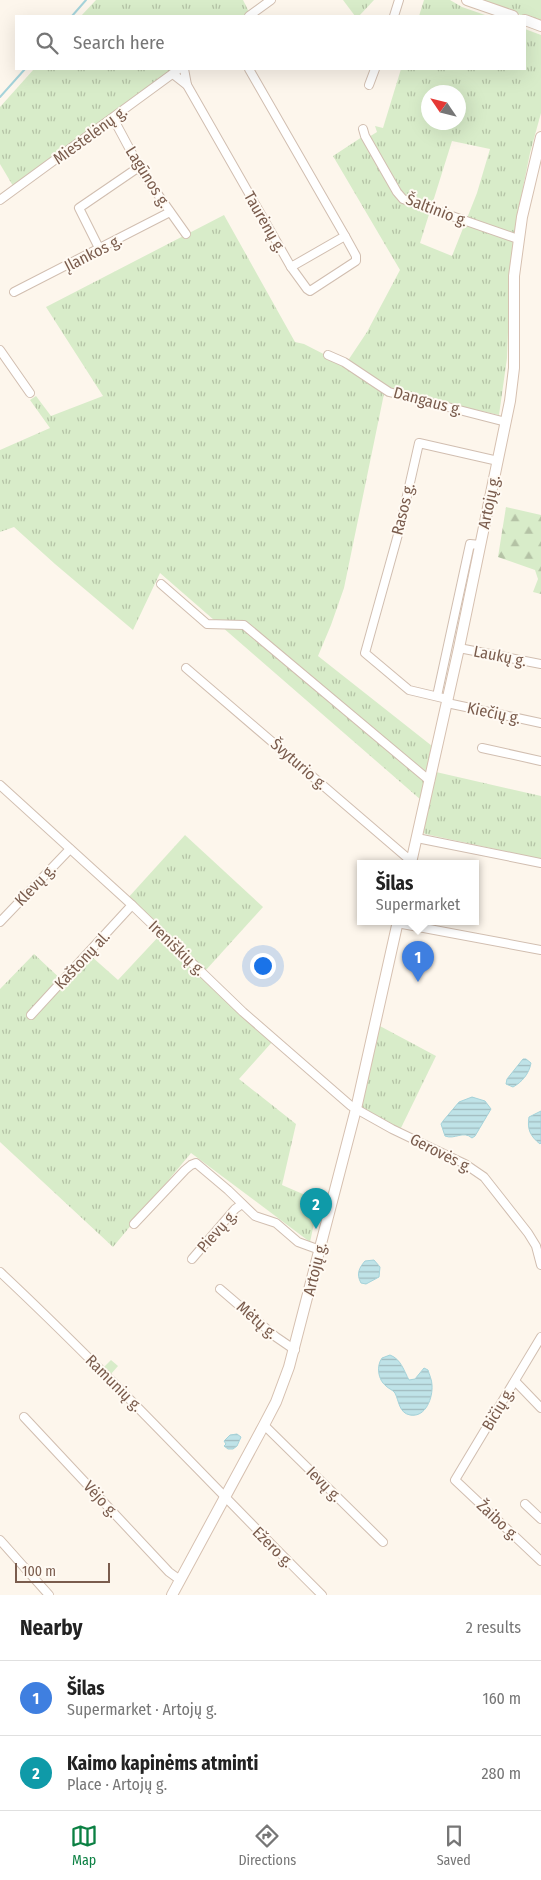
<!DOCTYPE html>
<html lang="en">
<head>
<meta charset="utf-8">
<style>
	:root { --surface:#fff; --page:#f2f2f2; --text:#222; --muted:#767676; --line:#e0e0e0; --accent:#0b8043 }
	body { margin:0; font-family:"Fira Sans Condensed",sans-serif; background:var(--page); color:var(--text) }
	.compass { position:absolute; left:421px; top:85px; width:45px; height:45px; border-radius:50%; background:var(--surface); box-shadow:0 5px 20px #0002; rotate:305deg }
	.scale { position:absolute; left:15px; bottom:12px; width:95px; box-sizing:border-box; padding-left:5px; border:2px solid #7a5c4d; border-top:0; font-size:14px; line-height:18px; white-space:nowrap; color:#7a5c4d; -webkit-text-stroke:4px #fffaf3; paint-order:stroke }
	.you { position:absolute; left:262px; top:965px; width:18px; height:18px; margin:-12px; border:4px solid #fff; border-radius:50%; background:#1a73e8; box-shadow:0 0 0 8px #1a73e833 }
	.badge { display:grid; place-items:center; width:32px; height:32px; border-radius:50%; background:var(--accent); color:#fff; font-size:16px; font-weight:700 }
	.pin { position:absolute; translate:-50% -41px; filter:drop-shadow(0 1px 2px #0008) }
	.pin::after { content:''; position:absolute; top:26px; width:18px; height:15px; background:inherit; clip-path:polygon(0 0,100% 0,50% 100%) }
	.popup { position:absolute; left:357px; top:860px; width:122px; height:65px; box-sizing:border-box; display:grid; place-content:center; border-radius:0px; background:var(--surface); filter:drop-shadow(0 1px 4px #0005); font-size:16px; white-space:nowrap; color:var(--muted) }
	.popup b { font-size:19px; color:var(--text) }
	.popup::after { content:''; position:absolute; left:50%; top:100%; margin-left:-10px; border:10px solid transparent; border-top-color:var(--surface) }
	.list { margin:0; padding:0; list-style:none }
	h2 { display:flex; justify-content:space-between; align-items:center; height:65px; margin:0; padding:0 20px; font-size:21px }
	h2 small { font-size:16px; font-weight:400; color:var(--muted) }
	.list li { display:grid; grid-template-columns:32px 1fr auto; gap:15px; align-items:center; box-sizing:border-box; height:75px; padding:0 20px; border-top:1px solid var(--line) }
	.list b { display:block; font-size:19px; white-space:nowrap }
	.list p { margin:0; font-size:16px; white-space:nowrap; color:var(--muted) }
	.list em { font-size:16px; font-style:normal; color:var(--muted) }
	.icon { flex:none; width:28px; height:28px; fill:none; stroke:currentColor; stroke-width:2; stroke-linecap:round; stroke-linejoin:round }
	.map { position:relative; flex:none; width:541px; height:1595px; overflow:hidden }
	.search { position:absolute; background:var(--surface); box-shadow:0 5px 20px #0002; left:15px; right:15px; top:15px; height:55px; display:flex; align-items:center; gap:12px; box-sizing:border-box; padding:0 18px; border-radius:0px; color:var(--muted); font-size:19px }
	.sheet { height:215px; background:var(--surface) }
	nav { display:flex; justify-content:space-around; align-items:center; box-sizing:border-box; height:70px; border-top:1px solid var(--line); background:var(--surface); font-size:14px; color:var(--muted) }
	nav a { display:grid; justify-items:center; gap:2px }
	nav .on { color:var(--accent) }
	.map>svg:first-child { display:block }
</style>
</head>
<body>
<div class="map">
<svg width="541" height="1595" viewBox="0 0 541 1595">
	<defs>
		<pattern id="grass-tufts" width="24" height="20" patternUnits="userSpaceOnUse" patternTransform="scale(1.25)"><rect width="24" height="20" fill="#d8ecc9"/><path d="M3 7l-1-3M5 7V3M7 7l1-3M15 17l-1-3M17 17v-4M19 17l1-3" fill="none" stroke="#b4c2a5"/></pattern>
		<pattern id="forest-firs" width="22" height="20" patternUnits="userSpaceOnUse" patternTransform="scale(1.25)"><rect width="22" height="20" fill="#d8ecc9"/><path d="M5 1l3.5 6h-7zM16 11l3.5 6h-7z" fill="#b4c2a5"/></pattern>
		<pattern id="water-rules" width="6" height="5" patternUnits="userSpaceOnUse" patternTransform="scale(1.25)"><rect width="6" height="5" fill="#bfe3e8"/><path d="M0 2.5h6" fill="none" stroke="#a0bbbe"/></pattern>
	</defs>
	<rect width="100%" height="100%" fill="#fdf6ec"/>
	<!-- grass -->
	<g fill="url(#grass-tufts)" fill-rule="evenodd">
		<polygon points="96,0 243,0 249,12 244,16 81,16"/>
		<polygon points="343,0 374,0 359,16 355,16"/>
		<polygon points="424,0 450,0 462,7 488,16 419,16"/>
		<polygon points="478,0 541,0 541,22"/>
		<path d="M525,29L541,35V113L530,153L516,222L510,281L507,358L499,415L385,389L344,588L331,625L318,656L432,746L421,800L160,573L133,630L55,564L14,527L0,532V450L50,428L30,400L36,396L51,416L103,396L46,307L224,215L295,342L304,344L345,365L367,332L400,270L333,156L362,137L364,140L377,132L375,126L383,128L401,69H525ZM428,92H458V122H428ZM452,141L490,149L477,193L452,256L420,243Z"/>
		<polygon points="34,69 172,69 13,186 0,164 0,107"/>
		<polygon points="436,772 541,796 541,859 425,834 423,831"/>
		<polygon points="185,835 263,907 205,971 127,899"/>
		<polygon points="160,935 273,1041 239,1079 296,1124 282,1185 319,1201 310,1242 191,1153 113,1247 0,1142 0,989 34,954 65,983 91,956 118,980"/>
		<polygon points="378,1025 436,1056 400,1130 360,1108"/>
	</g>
	<!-- forest -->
	<polygon fill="url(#forest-firs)" points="506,507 541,515 541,594 533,592 538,579 535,570 498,557"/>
	<!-- pitch -->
	<polygon fill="#d8ecc9" points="111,1360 118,1366 111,1374 104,1367"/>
	<!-- water -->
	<g fill="url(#water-rules)" stroke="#a5d3da">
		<path d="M523,1059H526L531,1063C529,1074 522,1082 513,1087L506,1084L507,1079Z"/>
		<path d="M472,1097L485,1101L491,1109L475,1136L472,1138C463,1130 455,1140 445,1136L441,1124L443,1121L459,1102Z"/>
		<path d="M541,1111V1143L540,1144C530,1136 527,1129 529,1117Z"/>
		<path d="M374,1260L380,1267L379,1277L366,1284L361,1283C356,1274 359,1268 365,1261Z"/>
		<path d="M390,1355C401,1359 404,1371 409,1380L415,1379L424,1368L428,1370C429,1374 432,1380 432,1385C433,1397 426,1418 410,1415C399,1413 399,1401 395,1393C393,1390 389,1389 386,1386C378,1380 376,1366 382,1358Z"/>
		<polygon points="237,1434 241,1437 237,1446 233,1449 228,1449 224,1446 226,1444 224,1441 230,1435"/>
	</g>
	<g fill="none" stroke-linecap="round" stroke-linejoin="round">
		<!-- stream -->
		<g stroke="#a5d3da" stroke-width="2">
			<polyline points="72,16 86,0"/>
			<polyline points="0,97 25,69"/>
		</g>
		<!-- street casing -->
		<g stroke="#d1beb0" stroke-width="10">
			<g id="street">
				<polyline points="249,16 271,0"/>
				<polyline points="394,16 399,0"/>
				<polyline points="173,74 187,85 184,69"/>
				<polyline points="187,85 291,267 345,236 249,69"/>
				<polyline points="369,85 375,69"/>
				<polyline points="113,118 142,172 186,234"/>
				<polyline points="363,129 365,136 397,192 403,199 518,239"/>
				<polyline points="0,200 179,69"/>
				<polyline points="100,250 79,208 139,167"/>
				<polyline points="291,267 307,289 310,291 356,261 356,256 345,236"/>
				<polyline points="14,292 170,212"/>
				<polyline points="0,350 30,393"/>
				<polyline points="328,355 344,362 389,392 506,422"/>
				<polyline points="161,584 207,624 244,625 430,781"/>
				<polyline points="459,648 541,664"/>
				<polyline points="186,668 411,861"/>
				<polyline points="437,696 470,544 480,545"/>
				<polyline points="447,699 409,690 365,653 399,531 419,443 498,461"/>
				<polyline points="447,703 541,723"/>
				<polyline points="482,748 541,761"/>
				<polyline points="0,785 132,905 243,1012 351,1106 392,1129 465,1164 484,1177 528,1233 536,1246 541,1265"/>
				<polyline points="417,838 541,863"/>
				<polyline points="0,922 70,849"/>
				<polyline points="397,923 541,950"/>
				<polyline points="31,1015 132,905"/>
				<polyline points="134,1224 185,1170 191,1165 196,1163 228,1190 255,1216 276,1223 298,1242 320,1250"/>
				<polyline points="192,1259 235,1209 242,1204"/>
				<path d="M0,1272C111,1376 214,1488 322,1595"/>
				<polyline points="220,1289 276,1337 295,1350"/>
				<polyline points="541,1337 455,1480 541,1561"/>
				<polyline points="515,1381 541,1408"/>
				<polyline points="24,1417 169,1572 180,1580"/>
				<polyline points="264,1425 383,1542"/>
				<polyline points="525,1504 541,1519"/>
				<polyline points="0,1540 49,1595"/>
			</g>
		</g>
		<!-- secondary casing -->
		<g stroke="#d6c0b0" stroke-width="12">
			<g id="secondary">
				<polyline points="467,0 513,16"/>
				<polyline points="525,20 541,26"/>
				<polyline points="411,863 459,648 510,401 514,368 514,276 522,217 541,137"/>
				<polyline points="172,1595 264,1425 276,1402 289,1367 356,1109 398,921"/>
			</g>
		</g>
		<!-- street -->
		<use href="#street" stroke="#fff" stroke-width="8"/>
		<!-- secondary -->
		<use href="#secondary" stroke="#fff" stroke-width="10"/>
	</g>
	<g text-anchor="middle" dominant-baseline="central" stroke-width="4" stroke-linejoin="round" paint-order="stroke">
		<!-- street labels -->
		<g font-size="16" fill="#7a5c4d" stroke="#fffaf3">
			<text transform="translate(90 135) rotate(-36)">Miestelėnų g.</text>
			<text transform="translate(148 177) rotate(58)">Lagūnos g.</text>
			<text transform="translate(437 210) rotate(21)">Šaltinio g.</text>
			<text transform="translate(265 222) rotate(60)">Taurėnų g.</text>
			<text transform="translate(93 253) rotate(-27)">Įlankos g.</text>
			<text transform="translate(428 401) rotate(15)">Dangaus g.</text>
			<text transform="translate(489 502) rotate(-78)">Artojų g.</text>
			<text transform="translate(403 509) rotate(-76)">Rasos g.</text>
			<text transform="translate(500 656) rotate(11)">Laukų g.</text>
			<text transform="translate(494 713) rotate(12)">Kiečių g.</text>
			<text transform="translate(299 764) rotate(41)">Švyturio g.</text>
			<text transform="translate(35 885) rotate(-46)">Klevų g.</text>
			<text transform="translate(177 948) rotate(44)">Ireniškių g.</text>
			<text transform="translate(82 960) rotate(-47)">Kaštonų al.</text>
			<text transform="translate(441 1153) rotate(27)">Gerovės g.</text>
			<text transform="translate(217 1231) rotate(-48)">Pievų g.</text>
			<text transform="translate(315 1269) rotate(-76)">Artojų g.</text>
			<text transform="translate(257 1320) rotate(41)">Mėtų g.</text>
			<text transform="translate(114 1383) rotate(45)">Ramunių g.</text>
			<text transform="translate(498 1409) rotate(-59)">Bičių g.</text>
			<text transform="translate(324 1484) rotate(45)">Ievų g.</text>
			<text transform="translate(101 1499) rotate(47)">Vėjo g.</text>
			<text transform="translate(498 1520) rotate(43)">Žaibo g.</text>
			<text transform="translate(273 1547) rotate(45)">Ežero g.</text>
		</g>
	</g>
</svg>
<svg class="compass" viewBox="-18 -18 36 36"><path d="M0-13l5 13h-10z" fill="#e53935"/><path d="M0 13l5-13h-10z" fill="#767676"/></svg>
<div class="scale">100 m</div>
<div class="you"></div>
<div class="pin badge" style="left:418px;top:982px;background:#3f7fe0">1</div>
<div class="popup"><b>Šilas</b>Supermarket</div>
<div class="pin badge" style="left:316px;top:1229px;background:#0f9aa8">2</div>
<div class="search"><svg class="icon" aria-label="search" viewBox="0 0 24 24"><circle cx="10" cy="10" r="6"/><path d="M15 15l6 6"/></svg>Search here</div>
</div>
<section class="sheet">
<h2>Nearby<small>2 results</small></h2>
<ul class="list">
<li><span class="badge" style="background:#3f7fe0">1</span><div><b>Šilas</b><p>Supermarket · Artojų g.</p></div><em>160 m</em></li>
<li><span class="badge" style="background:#0f9aa8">2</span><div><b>Kaimo kapinėms atminti</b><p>Place · Artojų g.</p></div><em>280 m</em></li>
</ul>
</section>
<nav>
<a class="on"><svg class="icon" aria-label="map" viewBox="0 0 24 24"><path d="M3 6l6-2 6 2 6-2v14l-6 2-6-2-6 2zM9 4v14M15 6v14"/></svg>Map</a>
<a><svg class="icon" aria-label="directions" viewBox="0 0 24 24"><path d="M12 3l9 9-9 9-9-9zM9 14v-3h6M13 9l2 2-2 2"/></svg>Directions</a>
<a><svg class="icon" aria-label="saved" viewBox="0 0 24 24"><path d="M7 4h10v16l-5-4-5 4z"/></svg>Saved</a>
</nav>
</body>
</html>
